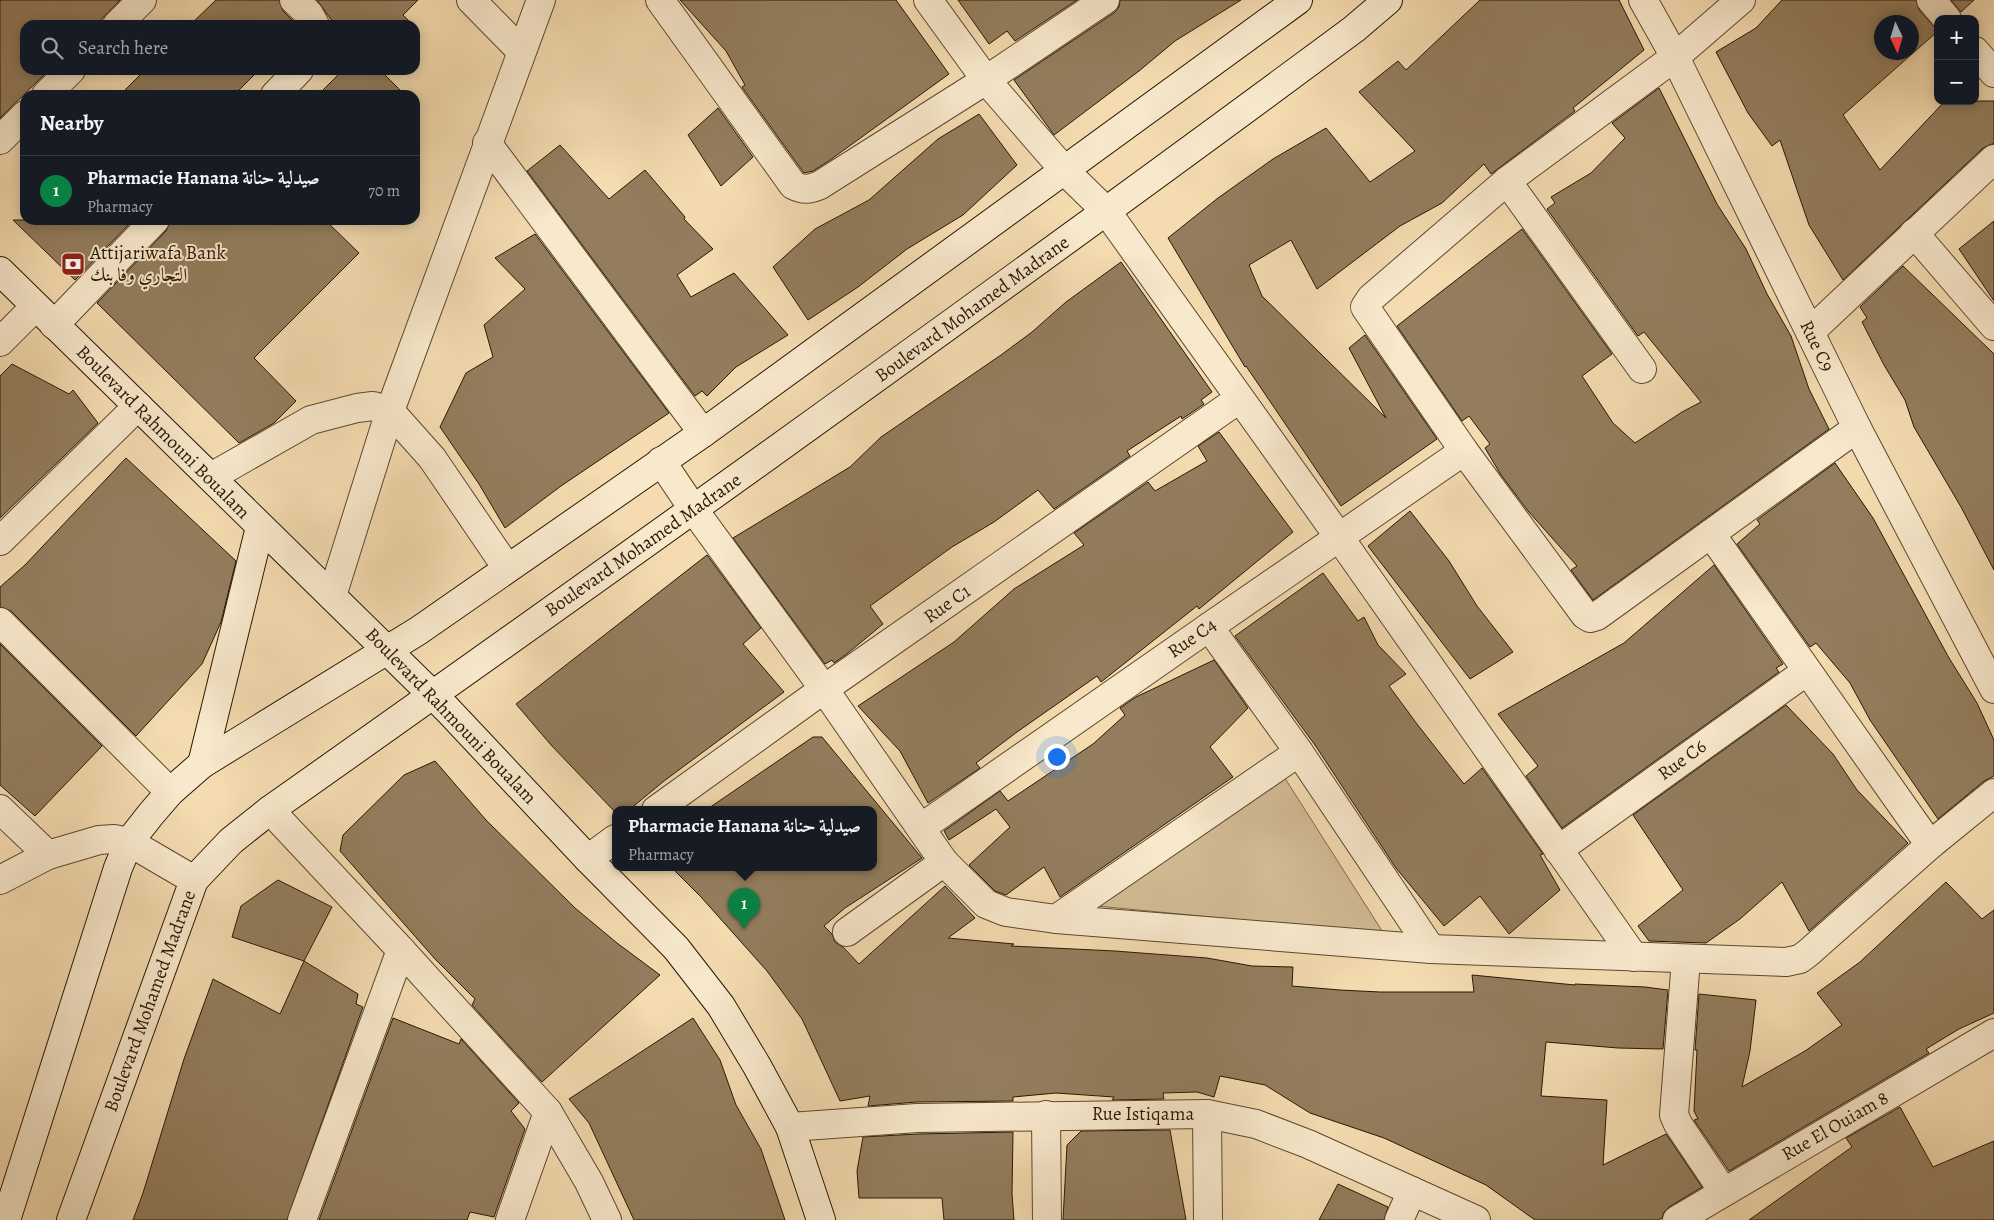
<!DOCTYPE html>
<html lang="en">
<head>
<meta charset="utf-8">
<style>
	:root { --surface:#171b24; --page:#20242c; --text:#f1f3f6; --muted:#9ea1a6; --line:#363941; --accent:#0b8043 }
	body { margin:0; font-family:Alegreya,Amiri,serif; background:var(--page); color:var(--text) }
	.controls { position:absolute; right:15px; top:15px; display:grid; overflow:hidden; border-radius:10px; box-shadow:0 2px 12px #0003 }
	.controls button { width:45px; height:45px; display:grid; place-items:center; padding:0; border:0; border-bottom:1px solid var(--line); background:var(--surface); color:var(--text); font:25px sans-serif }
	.compass { position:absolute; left:1874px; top:15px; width:45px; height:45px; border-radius:50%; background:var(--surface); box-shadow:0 2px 12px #0003; rotate:176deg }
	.you { position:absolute; left:1056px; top:756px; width:18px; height:18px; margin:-12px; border:4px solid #fff; border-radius:50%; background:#1a73e8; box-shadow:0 0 0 8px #1a73e833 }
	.badge { display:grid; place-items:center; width:32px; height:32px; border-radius:50%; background:var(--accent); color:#fff; font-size:16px; font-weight:700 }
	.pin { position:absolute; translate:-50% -41px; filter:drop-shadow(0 1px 2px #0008) }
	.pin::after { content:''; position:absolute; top:26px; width:18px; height:15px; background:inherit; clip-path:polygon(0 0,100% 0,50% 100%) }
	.popup { position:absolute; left:612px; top:806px; width:265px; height:65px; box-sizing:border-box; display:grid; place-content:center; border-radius:10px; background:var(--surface); filter:drop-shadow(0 1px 4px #0005); font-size:16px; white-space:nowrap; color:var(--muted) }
	.popup b { font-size:19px; color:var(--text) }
	.popup::after { content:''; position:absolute; left:50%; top:100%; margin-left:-10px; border:10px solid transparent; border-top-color:var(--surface) }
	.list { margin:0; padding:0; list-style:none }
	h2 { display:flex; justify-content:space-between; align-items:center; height:65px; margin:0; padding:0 20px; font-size:21px }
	h2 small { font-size:16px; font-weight:400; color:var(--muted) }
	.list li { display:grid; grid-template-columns:32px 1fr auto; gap:15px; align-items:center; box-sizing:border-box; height:70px; padding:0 20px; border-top:1px solid var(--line) }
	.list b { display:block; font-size:19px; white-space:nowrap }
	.list p { margin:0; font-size:16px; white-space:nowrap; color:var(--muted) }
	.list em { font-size:16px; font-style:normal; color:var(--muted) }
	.icon { flex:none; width:28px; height:28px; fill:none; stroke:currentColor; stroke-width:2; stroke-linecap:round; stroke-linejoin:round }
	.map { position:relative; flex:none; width:1994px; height:1220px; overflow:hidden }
	.search { position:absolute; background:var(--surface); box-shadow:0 2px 12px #0003; left:20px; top:20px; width:400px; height:55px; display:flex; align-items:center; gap:12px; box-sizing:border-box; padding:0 18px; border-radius:15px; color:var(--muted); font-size:19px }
	.panel { position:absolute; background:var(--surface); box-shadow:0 2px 12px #0003; left:20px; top:90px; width:400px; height:135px; border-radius:15px }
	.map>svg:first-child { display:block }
</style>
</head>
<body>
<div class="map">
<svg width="1994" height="1220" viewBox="0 0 1994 1220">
	<rect width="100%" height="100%" fill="#f4dbb0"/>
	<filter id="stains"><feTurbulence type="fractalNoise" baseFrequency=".004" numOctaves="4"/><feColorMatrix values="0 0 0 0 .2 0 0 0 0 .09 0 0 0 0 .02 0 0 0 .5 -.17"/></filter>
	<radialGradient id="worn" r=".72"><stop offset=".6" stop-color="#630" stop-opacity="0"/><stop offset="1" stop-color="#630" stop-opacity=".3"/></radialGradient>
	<!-- green -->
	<polygon fill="#d1ba93" stroke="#7d684b" points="1281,772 1384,934 1087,905"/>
	<!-- building -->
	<g fill="#937d5d" stroke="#291703" fill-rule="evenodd">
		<polygon points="0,0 120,0 96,25 25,25 25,70 49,70 0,118"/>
		<polygon points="216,0 279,0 283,11 297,25 190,25"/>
		<polygon points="317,0 418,0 403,15 413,25 335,25"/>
		<polygon points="680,0 896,0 949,74 830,160 813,171 804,173 742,87 745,85 726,51"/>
		<polygon points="958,0 1077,0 1015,41 1007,31 989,44"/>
		<polygon points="1120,0 1241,0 1175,41 1139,71 1054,135 1014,80 1114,13 1119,7"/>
		<polygon points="1480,0 1619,0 1644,50 1573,108 1575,111 1491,174 1484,164 1442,203 1400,226 1317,289 1291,240 1249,265 1262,296 1386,418 1349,348 1365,335 1437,439 1341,506 1246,366 1245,367 1168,238 1218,198 1273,159 1326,128 1370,182 1415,151 1359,92 1398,61 1406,70"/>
		<path d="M1782,0H1916L1919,10L1938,31L1843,115L1880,170L1945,101H1994V143L1983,148L1843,280L1809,225L1780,140L1772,146L1748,113L1716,52L1756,28ZM1882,22H1912V52H1882Z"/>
		<polygon points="1951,0 1974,0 1961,12"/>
		<polygon points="145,70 259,70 234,95 120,95"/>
		<polygon points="343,70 388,70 384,74 405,95 318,95"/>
		<polygon points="1659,88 1717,204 1746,249 1767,294 1791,336 1809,389 1829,429 1593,600 1571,570 1577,566 1528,511 1501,475 1485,448 1490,444 1469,416 1462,421 1397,326 1522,229 1612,354 1582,376 1613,423 1635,443 1682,412 1701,402 1644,332 1638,336 1547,209 1555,203 1551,197 1591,173 1625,138 1612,123"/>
		<polygon points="718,108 753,157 721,186 688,135"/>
		<polygon points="979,114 1017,165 963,215 907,249 858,287 808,320 773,267 815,229 869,200 938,139"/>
		<polygon points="560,145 609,199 645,170 685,217 684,219 713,249 677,275 691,297 734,273 788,335 736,367 707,396 702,391 695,396 527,171"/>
		<polygon points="13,220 133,220 75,280"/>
		<polygon points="170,220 325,220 359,253 254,358 296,401 274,423 239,443 97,303 166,231"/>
		<polygon points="1994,221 1994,301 1959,249"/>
		<polygon points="535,234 669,413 561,486 505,528 479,484 440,427 466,373 493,357 484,325 525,289 495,258"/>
		<polygon points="1121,262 1212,392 1201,400 1204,404 1182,419 1181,416 1127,451 1130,456 1054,509 1038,490 994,522 952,547 870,606 883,624 848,653 834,663 832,660 825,664 733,538 850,467 881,437 1001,355 1032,332 1066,302"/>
		<polygon points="1903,266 1994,354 1994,570 1961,507 1914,427 1905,400 1884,365 1862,322 1867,318 1860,307"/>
		<polygon points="12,364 69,394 73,390 98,423 0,518 0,376"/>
		<polygon points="1219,432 1293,532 1199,609 1197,606 1101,682 1097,676 1017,732 976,763 980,768 928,803 900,751 858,706 954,642 1014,589 1084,545 1074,533 1148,482 1155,491 1207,461 1198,446"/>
		<polygon points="126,458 236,561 221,622 202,664 136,736 11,611 0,607 0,587 25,565"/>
		<polygon points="1835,463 1873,518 1949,658 1977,703 1994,740 1994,776 1984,781 1938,819 1870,720 1850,683 1816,643 1810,647 1737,544 1760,524 1757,520"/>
		<polygon points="1410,511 1449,561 1477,606 1513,652 1470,679 1368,546"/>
		<polygon points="707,555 761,628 743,644 784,692 664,781 629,810 615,810 615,812 551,745 516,704"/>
		<polygon points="1714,565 1783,664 1776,668 1779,672 1562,828 1526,776 1538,766 1498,714 1624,643"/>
		<polygon points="1323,573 1358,621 1364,617 1378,645 1406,674 1389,686 1417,724 1464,784 1482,768 1543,854 1540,855 1560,890 1509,934 1480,896 1444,926 1396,868 1315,745 1235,636"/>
		<polygon points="0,644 102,746 35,816 0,785"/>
		<polygon points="1214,660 1248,708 1210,747 1233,777 1060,897 1044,867 1006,895 995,891 969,865 1010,827 996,809 949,840 944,831 1000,791 1008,801 1093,744 1125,715 1120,708 1136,697"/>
		<polygon points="1786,705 1833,754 1857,790 1908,843 1809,931 1782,882 1740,919 1706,943 1649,941 1638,926 1683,890 1633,815"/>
		<polygon points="813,737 822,737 922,858 845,908 824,926 832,934 835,942 843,947 859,964 945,886 975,918 948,938 1014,944 1011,946 1115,951 1207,958 1252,966 1293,967 1292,986 1340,990 1380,992 1474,992 1472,975 1575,985 1575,984 1645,987 1668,990 1663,1049 1618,1048 1546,1042 1541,1096 1607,1100 1603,1165 1666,1134 1702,1187 1669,1207 1664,1212 1662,1218 1658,1220 1535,1220 1486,1185 1384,1138 1310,1113 1265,1085 1220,1076 1214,1097 1197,1092 1163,1093 1164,1099 1112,1100 1114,1097 1056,1093 1013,1097 1013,1101 917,1102 868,1106 870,1096 840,1101 802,1019 767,971 701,897 672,868 873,868 873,810 706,810"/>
		<polygon points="435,761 486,820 575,908 617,943 660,975 542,1082 472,1005 475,999 435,959 340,851 343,835 404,775"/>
		<polygon points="278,880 332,907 304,961 232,937 241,906"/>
		<polygon points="1946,882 1982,919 1994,910 1994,1013 1959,1029 1926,1049 1929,1053 1729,1171 1694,1120 1698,1119 1694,1111 1697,1050 1695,1050 1699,994 1756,1000 1750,1051 1742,1087 1805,1051 1842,1025 1817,993 1860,962"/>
		<polygon points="304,961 358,994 356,1004 363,1007 287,1220 133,1220 143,1193 184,1059 213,979 280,1014"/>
		<polygon points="393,1018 459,1044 461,1039 519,1103 511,1111 525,1129 494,1217 470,1212 467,1220 319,1220"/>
		<polygon points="693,1018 720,1060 736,1105 761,1149 785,1220 634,1220 589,1123 569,1099"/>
		<polygon points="1900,1107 1933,1167 1994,1141 1994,1220 1749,1220 1852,1147 1846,1138"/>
		<polygon points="1170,1130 1186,1220 1063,1220 1067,1145 1081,1131"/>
		<polygon points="1013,1132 1012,1194 1014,1220 944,1220 942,1198 859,1198 857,1171 863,1137 918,1134"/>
		<polygon points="1338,1184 1388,1207 1384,1220 1319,1220"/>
	</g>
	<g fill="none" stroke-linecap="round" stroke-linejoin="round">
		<!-- street casing -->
		<g stroke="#5c482e" stroke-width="30">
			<g id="street">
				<polyline points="294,0 309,14 315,25"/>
				<polyline points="471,0 521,51"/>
				<path d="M660,0L793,185C803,190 809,190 820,185L986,80L1105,0"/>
				<polyline points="928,0 986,80 1065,171 1107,212 1339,537 1634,957"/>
				<polyline points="1643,0 1675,57 1857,428 1994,689"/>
				<polyline points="1741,0 1675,57 1507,181 1371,298 1365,307 1464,451 1585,615 1590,618 1597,616 1857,428"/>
				<polyline points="1931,0 1947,19"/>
				<polyline points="117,25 142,0"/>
				<polyline points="1975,51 1994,73"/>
				<polyline points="46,95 71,70"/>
				<polyline points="275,95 299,70"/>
				<polyline points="0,140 25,115"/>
				<polyline points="487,143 703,433"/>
				<polyline points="1507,181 1642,369"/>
				<polyline points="1914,233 1994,326"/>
				<polyline points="54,325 155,220"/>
				<polyline points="1810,332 1994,159"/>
				<polyline points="0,342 35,307"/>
				<polyline points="661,461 694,510 824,689 944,862 986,904 1006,912 1056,919 1431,949 1786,962 1800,959 1808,953 1930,845 1994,793"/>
				<polyline points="211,477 311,420 357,408 373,406 390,411 432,458 507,568"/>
				<polyline points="1711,534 1930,845"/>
				<polyline points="0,541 138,406"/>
				<polyline points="332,596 390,411 541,0"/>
				<polyline points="0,622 170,792"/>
				<polyline points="1209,627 1299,752 1431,949"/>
				<polyline points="0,809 48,855"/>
				<polyline points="270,810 401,950 548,1112 589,1182 607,1220"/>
				<polyline points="656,810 824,689 1239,399"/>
				<polyline points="922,827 1209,627 1464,451"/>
				<polyline points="1558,850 1807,671"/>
				<polyline points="588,859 615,839"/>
				<polyline points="0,880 48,855 99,840 114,839 129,842 194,880"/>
				<polyline points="1056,919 1299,752"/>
				<polyline points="847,932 944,862"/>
				<polyline points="1686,959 1674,1115 1678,1124 1723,1191"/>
				<polyline points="1207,1114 1208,1220"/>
				<polyline points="1046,1115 1047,1220"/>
				<polyline points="790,1127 917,1118 1207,1114 1256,1124 1308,1144 1476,1220"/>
				<polyline points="302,1220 401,950"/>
				<polyline points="510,1220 548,1112"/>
				<polyline points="1399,1220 1412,1191"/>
				<polyline points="1677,1220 1994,1033"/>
			</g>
		</g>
		<!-- secondary casing -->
		<g stroke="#291703" stroke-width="30">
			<g id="secondary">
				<polyline points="0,271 447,709 588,859 676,948 721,1006 757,1066 790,1127 821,1220"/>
				<polyline points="202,764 260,527"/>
				<polyline points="6,1220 118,868 129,842 151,814 170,792 202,764 418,631 703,433 1298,0"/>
				<path d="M71,1220L194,880L231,841L270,810C634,553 996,294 1354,29L1388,0"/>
			</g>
		</g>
		<!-- street -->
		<use href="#street" stroke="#f8e8cc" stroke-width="28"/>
		<!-- secondary -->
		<use href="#secondary" stroke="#f8e8cc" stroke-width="28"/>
	</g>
	<!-- icons -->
	<defs>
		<g id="bank-square" transform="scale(1.25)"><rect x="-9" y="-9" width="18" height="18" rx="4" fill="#8f2418" stroke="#f8e8cc"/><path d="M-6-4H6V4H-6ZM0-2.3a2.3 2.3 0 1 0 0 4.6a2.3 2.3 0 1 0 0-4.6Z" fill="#fff"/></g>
	</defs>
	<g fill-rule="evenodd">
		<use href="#bank-square" x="73" y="264"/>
	</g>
	<g text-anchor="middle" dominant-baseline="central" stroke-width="4" stroke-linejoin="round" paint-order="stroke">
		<!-- poi labels -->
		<g font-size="19" fill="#291703" stroke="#f8e8cc" text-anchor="start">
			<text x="90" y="253">Attijariwafa Bank<tspan x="90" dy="22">التجاري وفا بنك</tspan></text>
		</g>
		<!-- street labels -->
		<g font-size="19" fill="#291703" stroke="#f8e8cc">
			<text transform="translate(972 309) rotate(-36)">Boulevard Mohamed Madrane</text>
			<text transform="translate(1817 346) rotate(64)">Rue C9</text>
			<text transform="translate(163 432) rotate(45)">Boulevard Rahmouni Boualam</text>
			<text transform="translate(643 545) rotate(-35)">Boulevard Mohamed Madrane</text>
			<text transform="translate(947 604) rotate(-35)">Rue C1</text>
			<text transform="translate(1192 638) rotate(-35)">Rue C4</text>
			<text transform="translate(451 716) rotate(46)">Boulevard Rahmouni Boualam</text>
			<text transform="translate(1682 760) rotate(-36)">Rue C6</text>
			<text transform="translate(150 1001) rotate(-70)">Boulevard Mohamed Madrane</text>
			<text x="1143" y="1114">Rue Istiqama</text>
			<text transform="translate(1835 1126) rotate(-30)">Rue El Ouiam 8</text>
		</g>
	</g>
	<rect width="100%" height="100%" filter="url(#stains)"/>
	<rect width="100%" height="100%" fill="url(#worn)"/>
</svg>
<div class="controls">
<button>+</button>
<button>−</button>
</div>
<svg class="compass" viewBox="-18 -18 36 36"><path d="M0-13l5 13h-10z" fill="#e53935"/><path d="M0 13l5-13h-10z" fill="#9ea1a6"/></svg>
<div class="you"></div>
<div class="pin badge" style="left:744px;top:929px">1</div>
<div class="popup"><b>Pharmacie Hanana صيدلية حنانة</b>Pharmacy</div>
<div class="search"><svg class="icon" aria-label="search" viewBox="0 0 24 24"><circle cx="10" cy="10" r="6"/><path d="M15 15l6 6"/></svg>Search here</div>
<section class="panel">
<h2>Nearby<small></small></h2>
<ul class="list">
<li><span class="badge">1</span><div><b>Pharmacie Hanana صيدلية حنانة</b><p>Pharmacy</p></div><em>70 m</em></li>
</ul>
</section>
</div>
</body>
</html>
